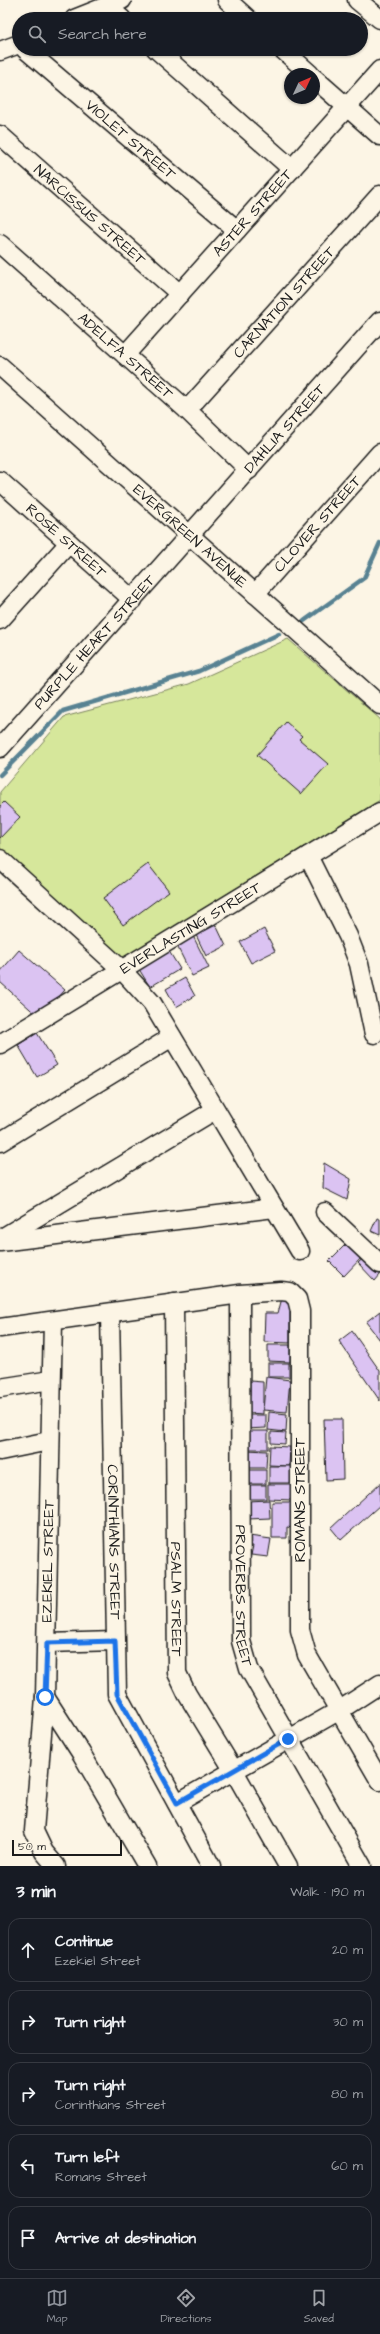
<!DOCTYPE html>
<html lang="en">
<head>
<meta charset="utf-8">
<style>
	:root { --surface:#171b24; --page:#242831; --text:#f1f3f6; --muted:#9ea1a6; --line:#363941; --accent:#8c9099 }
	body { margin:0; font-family:"Architects Daughter",sans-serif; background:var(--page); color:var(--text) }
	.compass { position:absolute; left:284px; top:68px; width:36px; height:36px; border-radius:50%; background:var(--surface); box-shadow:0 1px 3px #0004; rotate:46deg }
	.scale { position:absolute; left:12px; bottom:10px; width:110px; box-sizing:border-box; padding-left:4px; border:2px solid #1c1c1c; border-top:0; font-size:11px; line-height:14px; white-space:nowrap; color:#1c1c1c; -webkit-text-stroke:3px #fcf5e5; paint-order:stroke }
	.stop { position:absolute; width:12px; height:12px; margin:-9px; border:3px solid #1a73e8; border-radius:50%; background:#fff }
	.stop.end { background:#1a73e8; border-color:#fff; box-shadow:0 1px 4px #0008 }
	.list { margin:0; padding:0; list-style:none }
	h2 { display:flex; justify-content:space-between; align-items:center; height:52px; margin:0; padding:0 16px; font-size:17px }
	h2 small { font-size:13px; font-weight:400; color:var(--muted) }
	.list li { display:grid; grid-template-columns:26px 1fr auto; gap:12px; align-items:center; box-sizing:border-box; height:64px; margin:0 8px 8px; padding:0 8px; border:1px solid var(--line); border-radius:12px }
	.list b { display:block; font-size:15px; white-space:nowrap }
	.list p { margin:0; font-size:13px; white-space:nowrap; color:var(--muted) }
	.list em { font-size:13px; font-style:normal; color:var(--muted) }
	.icon { flex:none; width:22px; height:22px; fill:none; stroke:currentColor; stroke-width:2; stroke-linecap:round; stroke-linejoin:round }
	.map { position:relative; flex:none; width:380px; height:1866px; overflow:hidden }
	.search { position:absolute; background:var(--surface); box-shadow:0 1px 3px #0004; left:12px; right:12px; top:12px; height:44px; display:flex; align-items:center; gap:10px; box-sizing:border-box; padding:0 14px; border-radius:22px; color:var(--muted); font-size:15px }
	.sheet { height:412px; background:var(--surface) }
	nav { display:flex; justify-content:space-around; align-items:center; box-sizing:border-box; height:56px; border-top:1px solid var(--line); background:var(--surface); font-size:11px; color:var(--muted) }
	nav a { display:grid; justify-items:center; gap:2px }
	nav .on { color:var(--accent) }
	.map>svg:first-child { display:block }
</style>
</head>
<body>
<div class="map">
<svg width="380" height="1866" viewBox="0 0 380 1866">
	<rect width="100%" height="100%" fill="#fcf5e5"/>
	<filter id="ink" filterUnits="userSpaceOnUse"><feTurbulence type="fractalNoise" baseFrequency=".025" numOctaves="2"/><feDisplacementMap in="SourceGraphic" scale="8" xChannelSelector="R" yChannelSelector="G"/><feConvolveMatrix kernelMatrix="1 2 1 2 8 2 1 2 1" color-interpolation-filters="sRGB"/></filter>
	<g filter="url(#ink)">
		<!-- green -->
		<polygon fill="#d6e79b" stroke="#79825c" points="288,639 380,719 380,800 121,959 0,849 0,792 64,717 189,684"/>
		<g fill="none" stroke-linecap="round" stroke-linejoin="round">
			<!-- stream -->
			<g stroke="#588292" stroke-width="4.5">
				<polyline points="304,621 364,578 380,543"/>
				<polyline points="0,775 63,711 199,671 279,634"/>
			</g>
		</g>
		<!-- building -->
		<g fill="#dbc3f2" stroke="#1c1c1c">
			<polygon points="286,722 302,736 299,739 328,764 301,794 257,755"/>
			<polygon points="4,802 20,817 0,838 0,806"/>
			<polygon points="148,864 169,891 123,925 103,898"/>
			<polygon points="216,925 226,946 206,956 196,935"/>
			<polygon points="264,929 275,951 251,963 240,942"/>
			<polygon points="193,936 209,968 192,976 176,944"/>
			<polygon points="167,948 180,969 150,987 137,966"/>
			<polygon points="19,950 65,990 40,1018 0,982 0,972"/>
			<polygon points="185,978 195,996 176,1007 166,989"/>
			<polygon points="37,1033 57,1065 37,1077 18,1045"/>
			<polygon points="324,1163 351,1179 347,1200 323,1188"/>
			<polygon points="377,1218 380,1219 380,1235 371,1231"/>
			<polygon points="348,1242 363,1256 344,1276 329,1261"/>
			<polygon points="367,1255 380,1269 380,1275 375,1281 358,1263"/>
			<polygon points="282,1298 290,1301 290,1343 264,1342 265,1313 278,1313"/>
			<polygon points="380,1311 380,1340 366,1322"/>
			<polygon points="352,1331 380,1371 380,1401 339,1341"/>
			<polygon points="268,1345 290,1345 290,1362 268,1361"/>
			<rect x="268" y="1363" width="21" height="14"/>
			<polygon points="266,1377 290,1380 287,1412 263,1410"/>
			<polygon points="250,1381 263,1382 263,1414 249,1413 245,1395 250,1395"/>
			<polygon points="269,1412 287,1414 286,1432 268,1430"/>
			<polygon points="245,1415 266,1415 266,1428 246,1429"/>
			<polygon points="324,1419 342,1419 343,1479 326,1480"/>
			<rect x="246" y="1431" width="22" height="18"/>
			<polygon points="271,1432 286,1433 285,1444 271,1443"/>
			<polygon points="270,1446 290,1447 289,1466 269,1465"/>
			<polygon points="247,1450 267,1451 266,1468 246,1468"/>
			<rect x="269" y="1466" width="24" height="17"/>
			<rect x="247" y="1470" width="19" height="14"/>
			<polygon points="380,1483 380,1505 341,1540 331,1528"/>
			<polygon points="268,1484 292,1484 292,1500 268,1499"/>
			<rect x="248" y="1485" width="18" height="14"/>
			<polygon points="269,1500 270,1518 248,1519 248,1501"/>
			<polygon points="272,1502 292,1502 292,1528 287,1527 287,1538 272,1538"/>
			<polygon points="249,1536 271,1539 268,1557 251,1555 253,1546 248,1546"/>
		</g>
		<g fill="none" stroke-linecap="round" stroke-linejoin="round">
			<!-- minor casing -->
			<g stroke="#1c1c1c" stroke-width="21">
				<g id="minor">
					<polyline points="227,0 248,19"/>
					<polyline points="357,0 380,19"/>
					<polyline points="107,6 122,19"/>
					<polyline points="74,19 122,0"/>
					<path id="s1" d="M25,49L237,230"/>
					<polyline points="156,49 292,169"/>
					<polyline points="282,49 310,74"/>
					<polyline points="0,51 19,44"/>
					<polyline points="314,78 380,136"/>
					<path id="s2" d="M0,135L180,294"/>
					<path id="s3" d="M0,244L187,410L249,470"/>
					<path id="s4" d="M125,355L380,70"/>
					<path id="s5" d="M0,366L380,705"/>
					<path id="s6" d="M187,410L380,195"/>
					<path id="s7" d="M0,481L133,600"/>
					<path id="s8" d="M255,594L380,453"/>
					<polyline points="0,620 69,543"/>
					<path id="s9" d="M0,748L380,321"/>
					<polyline points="308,856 348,936 359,964 374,1034"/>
					<polyline points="0,859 121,969 152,1003 300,1251"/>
					<path id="s10" d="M0,1044L380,812"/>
					<polyline points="0,1142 172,1037"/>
					<polyline points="325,1212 380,1264"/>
					<polyline points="2,1238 215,1110"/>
					<polyline points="0,1242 274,1208"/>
					<path id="s11" d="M240,1294L241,1641L249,1669L362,1866"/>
					<path id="s12" d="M174,1303L177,1673L187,1694L234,1771L288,1866"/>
					<path id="s13" d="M110,1313L117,1694L211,1866"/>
					<polyline points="53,1321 45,1697 34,1831 44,1852 56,1866"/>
					<polyline points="0,1328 240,1294 281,1291 290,1292 297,1299 300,1311 300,1630 307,1655 380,1781"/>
					<polyline points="0,1388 51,1380"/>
					<polyline points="0,1451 49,1441"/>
					<polyline points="47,1643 115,1641"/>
					<polyline points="45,1697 81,1753 147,1866"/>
					<polyline points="177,1803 340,1710 380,1684"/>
				</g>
			</g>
			<!-- minor -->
			<use href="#minor" stroke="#fcf5e5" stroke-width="18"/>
		</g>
	</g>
	<g fill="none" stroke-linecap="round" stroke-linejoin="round" filter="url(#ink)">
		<!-- route -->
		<polyline stroke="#1a73e8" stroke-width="5" points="45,1697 47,1643 115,1641 117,1694 177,1803 288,1739"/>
	</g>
	<g text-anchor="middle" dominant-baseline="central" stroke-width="3.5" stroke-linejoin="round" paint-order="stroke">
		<!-- street labels -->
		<g font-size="15" fill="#1c1c1c" stroke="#fcf5e5">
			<text stroke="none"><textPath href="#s1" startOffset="139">VIOLET STREET</textPath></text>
			<text stroke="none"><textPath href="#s4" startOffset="191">ASTER STREET</textPath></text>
			<text stroke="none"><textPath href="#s2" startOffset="120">NARCISSUS STREET</textPath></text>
			<text stroke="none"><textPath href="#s6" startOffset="145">CARNATION STREET</textPath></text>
			<text stroke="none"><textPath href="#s3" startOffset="168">ADELFA STREET</textPath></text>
			<text stroke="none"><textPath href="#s9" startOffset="428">DAHLIA STREET</textPath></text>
			<text stroke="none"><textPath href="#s8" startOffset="94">CLOVER STREET</textPath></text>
			<text stroke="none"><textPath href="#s5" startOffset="255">EVERGREEN AVENUE</textPath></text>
			<text stroke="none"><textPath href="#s7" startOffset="89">ROSE STREET</textPath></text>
			<text stroke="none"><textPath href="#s9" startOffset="142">PURPLE HEART STREET</textPath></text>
			<text stroke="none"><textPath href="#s10" startOffset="223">EVERLASTING STREET</textPath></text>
			<text transform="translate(300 1500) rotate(-90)">ROMANS STREET</text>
			<text stroke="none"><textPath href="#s13" startOffset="229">CORINTHIANS STREET</textPath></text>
			<text transform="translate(48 1561) rotate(-89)">EZEKIEL STREET</text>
			<text stroke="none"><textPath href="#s11" startOffset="302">PROVERBS STREET</textPath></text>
			<text stroke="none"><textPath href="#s12" startOffset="296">PSALM STREET</textPath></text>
		</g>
	</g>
</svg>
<svg class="compass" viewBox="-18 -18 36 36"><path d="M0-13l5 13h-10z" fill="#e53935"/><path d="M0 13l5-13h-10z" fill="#9ea1a6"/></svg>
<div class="scale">50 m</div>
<div class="stop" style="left:45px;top:1697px"></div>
<div class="stop end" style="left:288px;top:1739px"></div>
<div class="search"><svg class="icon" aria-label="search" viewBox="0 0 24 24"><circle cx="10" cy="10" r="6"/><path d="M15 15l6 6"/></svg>Search here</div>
</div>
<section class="sheet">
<h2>3 min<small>Walk · 190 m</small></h2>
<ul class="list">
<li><svg class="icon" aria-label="ahead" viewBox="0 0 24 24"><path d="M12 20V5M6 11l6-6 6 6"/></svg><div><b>Continue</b><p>Ezekiel Street</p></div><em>20 m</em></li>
<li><svg class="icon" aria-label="right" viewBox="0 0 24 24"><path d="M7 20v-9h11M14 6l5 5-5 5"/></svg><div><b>Turn right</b></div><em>30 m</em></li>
<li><svg class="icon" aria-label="right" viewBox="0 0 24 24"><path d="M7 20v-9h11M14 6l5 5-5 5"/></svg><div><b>Turn right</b><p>Corinthians Street</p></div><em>80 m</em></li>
<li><svg class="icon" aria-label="left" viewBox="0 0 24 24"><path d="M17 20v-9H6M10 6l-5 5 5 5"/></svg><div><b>Turn left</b><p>Romans Street</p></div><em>60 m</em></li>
<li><svg class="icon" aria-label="arrive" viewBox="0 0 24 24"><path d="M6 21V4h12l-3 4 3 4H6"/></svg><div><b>Arrive at destination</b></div></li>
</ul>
</section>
<nav>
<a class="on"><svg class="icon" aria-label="map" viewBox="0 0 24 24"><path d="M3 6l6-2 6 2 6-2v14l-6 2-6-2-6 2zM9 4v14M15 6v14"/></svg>Map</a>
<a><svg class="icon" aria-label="directions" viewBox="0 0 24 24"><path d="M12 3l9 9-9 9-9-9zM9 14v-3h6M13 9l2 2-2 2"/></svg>Directions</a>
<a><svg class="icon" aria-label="saved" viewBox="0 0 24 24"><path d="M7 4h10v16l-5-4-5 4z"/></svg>Saved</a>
</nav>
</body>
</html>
